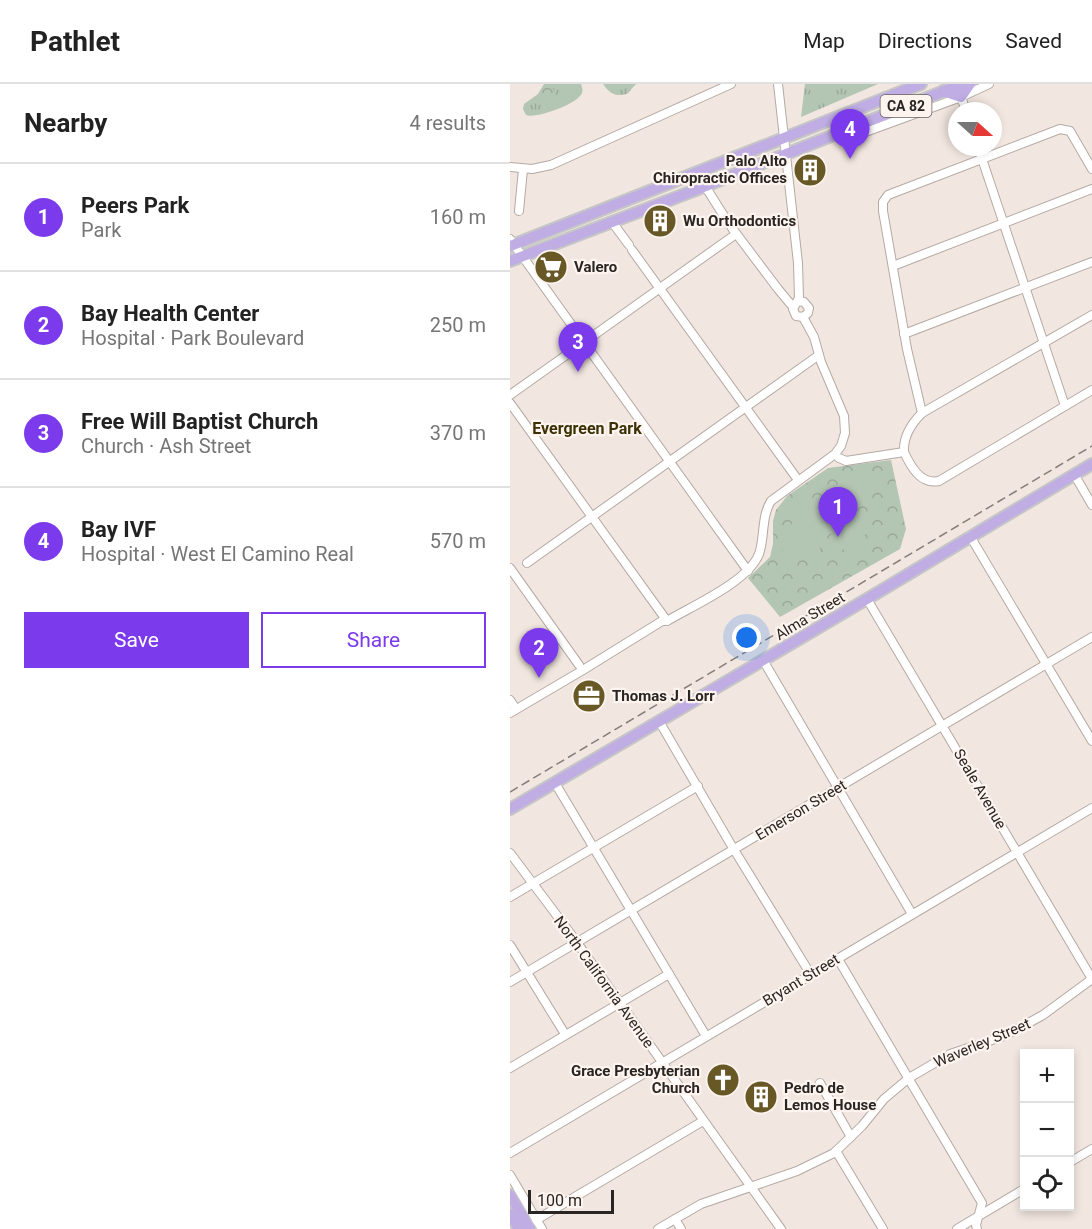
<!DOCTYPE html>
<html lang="en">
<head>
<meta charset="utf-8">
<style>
	:root { --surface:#fff; --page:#f2f2f2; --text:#222; --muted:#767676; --line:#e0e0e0; --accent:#7c3aed }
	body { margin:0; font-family:Roboto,sans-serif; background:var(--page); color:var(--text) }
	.controls { position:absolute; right:18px; bottom:18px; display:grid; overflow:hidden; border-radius:0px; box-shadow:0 3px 9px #0003 }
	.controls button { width:54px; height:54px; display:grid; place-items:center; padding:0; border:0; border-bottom:2px solid var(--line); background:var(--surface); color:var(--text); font:30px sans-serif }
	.compass { position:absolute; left:438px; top:18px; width:54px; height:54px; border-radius:50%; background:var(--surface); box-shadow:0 3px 9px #0003; rotate:111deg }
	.scale { position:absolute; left:18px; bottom:15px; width:86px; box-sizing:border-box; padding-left:6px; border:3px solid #292522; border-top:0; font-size:16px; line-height:21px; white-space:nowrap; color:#292522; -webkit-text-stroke:4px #fdf4ef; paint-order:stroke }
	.you { position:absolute; left:237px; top:554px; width:21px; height:21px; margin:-15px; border:4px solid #fff; border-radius:50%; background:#1a73e8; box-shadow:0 0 0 9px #1a73e833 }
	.badge { display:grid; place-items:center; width:39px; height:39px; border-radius:50%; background:var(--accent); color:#fff; font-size:20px; font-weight:700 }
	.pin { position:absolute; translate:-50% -50px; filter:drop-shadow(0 2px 3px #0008) }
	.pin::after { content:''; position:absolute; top:32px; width:21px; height:18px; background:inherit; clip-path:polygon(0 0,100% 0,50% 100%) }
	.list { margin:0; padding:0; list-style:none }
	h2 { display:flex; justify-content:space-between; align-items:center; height:78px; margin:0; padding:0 24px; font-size:26px }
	h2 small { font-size:20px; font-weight:400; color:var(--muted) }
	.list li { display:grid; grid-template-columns:39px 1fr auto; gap:18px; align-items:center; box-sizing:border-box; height:108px; padding:0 24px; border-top:2px solid var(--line) }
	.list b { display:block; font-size:22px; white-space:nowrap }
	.list p { margin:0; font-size:20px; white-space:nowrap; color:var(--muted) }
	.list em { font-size:20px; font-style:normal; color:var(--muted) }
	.actions { display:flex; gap:12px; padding:18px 24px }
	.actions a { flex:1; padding:14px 0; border:2px solid var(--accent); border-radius:0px; text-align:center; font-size:21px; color:var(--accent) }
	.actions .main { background:var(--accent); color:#fff }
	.icon { flex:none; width:33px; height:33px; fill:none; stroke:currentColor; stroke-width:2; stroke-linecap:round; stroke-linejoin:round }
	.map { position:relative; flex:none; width:582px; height:1145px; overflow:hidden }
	header { display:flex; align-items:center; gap:36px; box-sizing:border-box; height:84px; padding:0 30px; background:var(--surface); border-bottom:2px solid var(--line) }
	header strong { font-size:28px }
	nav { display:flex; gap:33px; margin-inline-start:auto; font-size:21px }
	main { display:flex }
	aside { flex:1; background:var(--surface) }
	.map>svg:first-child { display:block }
</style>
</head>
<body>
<header>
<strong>Pathlet</strong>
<nav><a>Map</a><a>Directions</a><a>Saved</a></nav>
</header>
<main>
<aside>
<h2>Nearby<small>4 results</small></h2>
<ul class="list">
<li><span class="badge">1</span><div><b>Peers Park</b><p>Park</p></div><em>160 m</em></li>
<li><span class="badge">2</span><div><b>Bay Health Center</b><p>Hospital · Park Boulevard</p></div><em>250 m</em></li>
<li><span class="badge">3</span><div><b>Free Will Baptist Church</b><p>Church · Ash Street</p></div><em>370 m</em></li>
<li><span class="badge">4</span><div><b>Bay IVF</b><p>Hospital · West El Camino Real</p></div><em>570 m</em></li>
</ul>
<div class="actions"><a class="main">Save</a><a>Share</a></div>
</aside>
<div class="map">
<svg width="582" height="1145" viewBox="0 0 582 1145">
	<defs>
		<pattern id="grass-tufts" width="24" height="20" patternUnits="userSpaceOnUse" patternTransform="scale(1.5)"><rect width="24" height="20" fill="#b3c5b3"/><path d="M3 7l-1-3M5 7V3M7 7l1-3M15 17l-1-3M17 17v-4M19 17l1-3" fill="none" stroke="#9aa99a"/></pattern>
		<pattern id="park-crowns" width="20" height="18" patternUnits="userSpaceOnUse" patternTransform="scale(1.5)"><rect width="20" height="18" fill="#b3c5b3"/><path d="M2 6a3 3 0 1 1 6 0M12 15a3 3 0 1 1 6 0" fill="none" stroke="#9aa99a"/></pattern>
	</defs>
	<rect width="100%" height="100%" fill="#f2e7e0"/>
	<!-- grass -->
	<g fill="url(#grass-tufts)">
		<path d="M34,0H71C72,3 73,6 72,9C68,20 26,35 16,31L13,25L14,20L28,10Z"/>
		<path d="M93,0H126L117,10C106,13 100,10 93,0Z"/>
		<polygon points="295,0 368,0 291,33"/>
	</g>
	<!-- park -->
	<g fill="url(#park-crowns)">
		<circle cx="38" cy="10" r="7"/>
		<polygon points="381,376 396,445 390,465 270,533 238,494 260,473 263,460 263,437 266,426 277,412 318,384"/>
	</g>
	<!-- garden -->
	<g fill="#b3c5b3">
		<polygon points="345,387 370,396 364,410 340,400"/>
		<polygon points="289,419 321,430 305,479 272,468"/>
		<polygon points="328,432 358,444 347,471 318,459"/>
	</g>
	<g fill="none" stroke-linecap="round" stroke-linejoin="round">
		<!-- minor casing -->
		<g stroke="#b4a9a3" stroke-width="10">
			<g id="minor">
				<polyline points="268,0 288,179 289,214 283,225 286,232 293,233 298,229 299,224 294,218 288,217"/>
				<polyline points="451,13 456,27"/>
				<polyline points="340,44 350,50 451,13 479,0"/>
				<polyline points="468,63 555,322"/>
				<polyline points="0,83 22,85 41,81 221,0"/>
				<polyline points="195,102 219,140"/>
				<polyline points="9,127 13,85"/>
				<polyline points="102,138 119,161"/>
				<polyline points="222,144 268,205 283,223"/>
				<polyline points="0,155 238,487"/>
				<polyline points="122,166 288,396"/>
				<polyline points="383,182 582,105"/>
				<polyline points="394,250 582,178"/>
				<polyline points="73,259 226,150"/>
				<polyline points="0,311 62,267"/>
				<polyline points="0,319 157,537"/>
				<polyline points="412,329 397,265 373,127 373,118 378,111 550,45 560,47 582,85"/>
				<path d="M394,368C401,383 411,401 429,397L582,306"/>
				<path d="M329,374L336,377L394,368C393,352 401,340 412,329L582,231"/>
				<polyline points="564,390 582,421"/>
				<polyline points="460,452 582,657"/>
				<polyline points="17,479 309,271"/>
				<polyline points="0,484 69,581"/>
				<polyline points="253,576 402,830"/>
				<polyline points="0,616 6,625"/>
				<path d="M0,629L73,586L152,537H157C182,522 238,498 249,470C255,453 251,433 261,417L325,370L331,362L335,349L334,332L311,278L304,253L293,233"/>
				<polyline points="149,637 220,759 301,891"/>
				<polyline points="45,699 196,952"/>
				<polyline points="0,769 63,853 271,1145"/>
				<polyline points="0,813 188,702"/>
				<polyline points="0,861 55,950"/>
				<polyline points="328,875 472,1119 466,1141 467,1145"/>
				<polyline points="0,898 582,553"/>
				<polyline points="0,984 159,890"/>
				<polyline points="310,999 341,1053"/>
				<polyline points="326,1067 373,1145"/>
				<polyline points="0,1069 582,724"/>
				<polyline points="560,1078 582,1065"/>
				<polyline points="0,1091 32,1145"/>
				<polyline points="165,1135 171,1145"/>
				<polyline points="26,1136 193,1037"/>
				<polyline points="148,1145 191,1120 287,1087 324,1069 352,1042 374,1015 399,994 440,970 494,952 513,942 533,931 582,895 357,515"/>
				<polyline points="447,1145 514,1105"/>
			</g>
		</g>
		<!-- major casing -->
		<g stroke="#c7c6c6" stroke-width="14">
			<g id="major">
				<polyline points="433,7 451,13 460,0"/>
				<polyline points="0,162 411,0"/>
				<polyline points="0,177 183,107 452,0"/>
				<polyline points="0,725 357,515 582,380"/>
				<polyline points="0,1111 20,1145"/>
				<polyline points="0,1130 9,1145"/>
			</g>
		</g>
		<!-- minor -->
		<use href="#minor" stroke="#fff" stroke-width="8"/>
		<!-- major -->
		<use href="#major" stroke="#bfade4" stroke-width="10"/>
		<!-- rail -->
		<polyline stroke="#847d78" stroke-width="1.5" stroke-dasharray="9 4.5" stroke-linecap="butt" points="0,708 582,362"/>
	</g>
	<!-- icons -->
	<defs>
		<g id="building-disc" transform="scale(1.725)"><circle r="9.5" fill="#675825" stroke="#fdf4ef"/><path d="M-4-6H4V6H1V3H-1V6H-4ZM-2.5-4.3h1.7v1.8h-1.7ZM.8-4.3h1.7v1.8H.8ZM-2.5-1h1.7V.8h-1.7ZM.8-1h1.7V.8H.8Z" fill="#fff"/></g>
		<g id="supermarket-disc" transform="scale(1.725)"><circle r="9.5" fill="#675825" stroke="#fdf4ef"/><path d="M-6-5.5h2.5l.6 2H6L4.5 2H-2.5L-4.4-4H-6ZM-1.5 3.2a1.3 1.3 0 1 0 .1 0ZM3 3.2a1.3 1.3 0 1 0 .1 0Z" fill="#fff"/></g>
		<g id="office-disc" transform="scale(1.725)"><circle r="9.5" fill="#675825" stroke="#fdf4ef"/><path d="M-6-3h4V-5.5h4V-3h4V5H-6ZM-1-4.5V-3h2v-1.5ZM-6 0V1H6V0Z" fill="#fff"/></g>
		<g id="church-disc" transform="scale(1.725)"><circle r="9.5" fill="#675825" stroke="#fdf4ef"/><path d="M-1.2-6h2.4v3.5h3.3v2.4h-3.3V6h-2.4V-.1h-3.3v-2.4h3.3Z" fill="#fff"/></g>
	</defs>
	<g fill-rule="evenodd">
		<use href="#building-disc" x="300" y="86"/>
		<use href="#building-disc" x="150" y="137"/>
		<use href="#supermarket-disc" x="41" y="183"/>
		<use href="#office-disc" x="79" y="612"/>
		<use href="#church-disc" x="213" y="996"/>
		<use href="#building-disc" x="251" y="1013"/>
	</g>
	<g text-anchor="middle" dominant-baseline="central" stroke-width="4.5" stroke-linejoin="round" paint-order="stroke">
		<!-- shield labels -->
		<rect fill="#fdf4ef" stroke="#696360" stroke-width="1.5" x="370.5" y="11" width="51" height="22" rx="4.5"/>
		<g font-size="14" font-weight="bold" fill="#292522">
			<text x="396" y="22">CA 82</text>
		</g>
		<!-- poi labels -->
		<g font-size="15" font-weight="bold" fill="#292522" stroke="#fdf4ef" text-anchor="start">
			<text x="277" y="77" text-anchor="end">Palo Alto<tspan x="277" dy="17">Chiropractic Offices</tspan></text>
			<text x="173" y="137">Wu Orthodontics</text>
			<text x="64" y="183">Valero</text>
			<text x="102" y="612">Thomas J. Lorr</text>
			<text x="190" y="987" text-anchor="end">Grace Presbyterian<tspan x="190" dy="17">Church</tspan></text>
			<text x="274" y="1004">Pedro de<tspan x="274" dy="17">Lemos House</tspan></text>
		</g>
		<!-- street labels -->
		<g font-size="15" fill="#292522" stroke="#fdf4ef">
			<text transform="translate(300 532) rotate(-31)">Alma Street</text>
			<text transform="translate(470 705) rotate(60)">Seale Avenue</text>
			<text transform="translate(291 726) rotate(-31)">Emerson Street</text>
			<text transform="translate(291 896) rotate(-31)">Bryant Street</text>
			<text transform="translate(94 898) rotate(54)">North California Avenue</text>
			<text transform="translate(472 959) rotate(-23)">Waverley Street</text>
		</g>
		<!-- neighbourhood labels -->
		<g font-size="16" font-weight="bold" fill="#3c3105" stroke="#fdf4ef">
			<text x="77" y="344">Evergreen Park</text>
		</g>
	</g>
</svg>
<div class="controls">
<button>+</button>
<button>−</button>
<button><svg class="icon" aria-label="locate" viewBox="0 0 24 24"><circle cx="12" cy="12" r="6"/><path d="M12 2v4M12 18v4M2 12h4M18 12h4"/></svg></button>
</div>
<svg class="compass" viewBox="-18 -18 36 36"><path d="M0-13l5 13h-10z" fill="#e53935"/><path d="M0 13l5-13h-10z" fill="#767676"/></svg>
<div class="scale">100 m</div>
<div class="you"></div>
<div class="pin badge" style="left:328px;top:453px">1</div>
<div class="pin badge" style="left:29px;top:594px">2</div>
<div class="pin badge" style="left:68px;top:288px">3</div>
<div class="pin badge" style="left:340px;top:75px">4</div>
</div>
</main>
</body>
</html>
